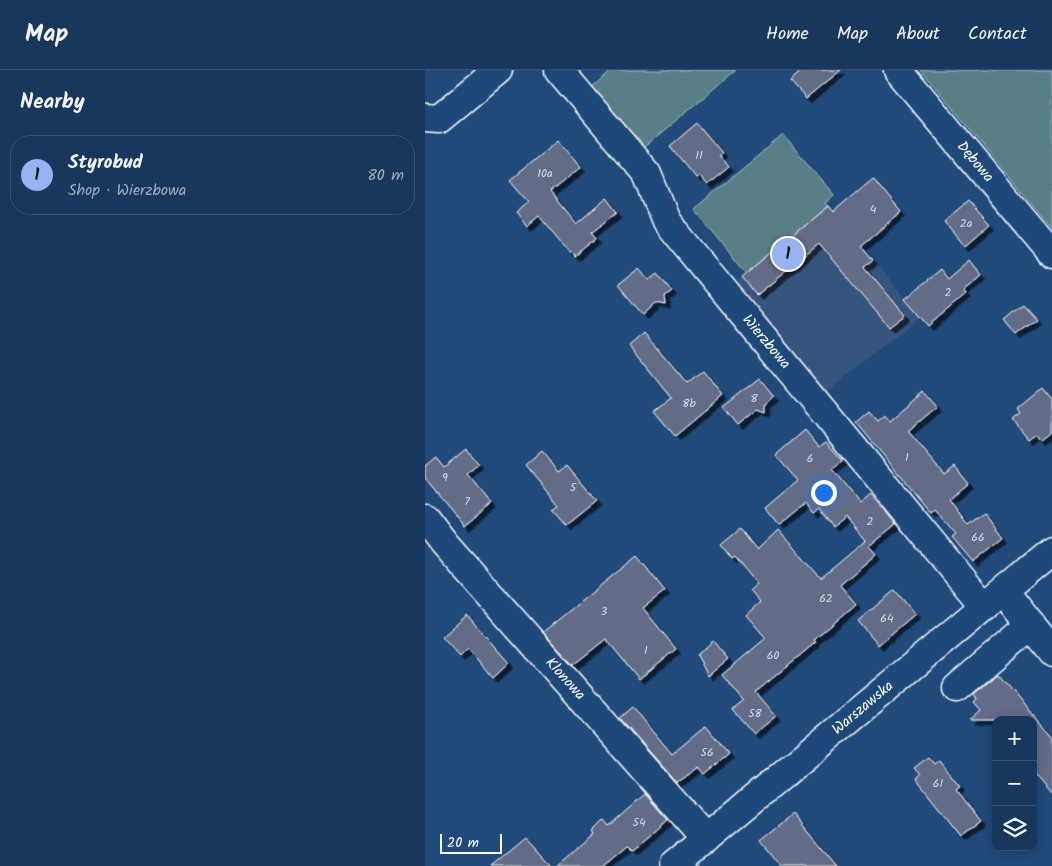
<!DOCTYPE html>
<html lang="en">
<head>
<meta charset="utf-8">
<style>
	:root { --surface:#17385c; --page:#244365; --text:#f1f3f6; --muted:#9eacbb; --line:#365272; --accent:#95b2f1 }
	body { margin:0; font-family:Kalam,sans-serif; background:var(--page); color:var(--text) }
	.controls { position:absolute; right:15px; bottom:15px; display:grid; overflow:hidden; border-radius:10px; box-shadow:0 2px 12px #0003 }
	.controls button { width:45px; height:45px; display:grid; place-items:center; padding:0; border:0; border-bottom:1px solid var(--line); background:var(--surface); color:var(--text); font:25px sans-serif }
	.scale { position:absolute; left:15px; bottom:12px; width:62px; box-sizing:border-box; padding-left:5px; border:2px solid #fff; border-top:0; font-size:14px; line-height:18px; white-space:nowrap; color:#fff; -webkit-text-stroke:4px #1f4a7a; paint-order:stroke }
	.you { position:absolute; left:398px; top:422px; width:18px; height:18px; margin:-12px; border:4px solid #fff; border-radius:50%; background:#1a73e8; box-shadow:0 0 0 8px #1a73e833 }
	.badge { display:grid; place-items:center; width:32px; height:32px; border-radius:50%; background:var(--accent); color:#111; font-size:16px; font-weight:700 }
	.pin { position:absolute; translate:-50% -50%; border:2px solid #fff; box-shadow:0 1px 5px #0006 }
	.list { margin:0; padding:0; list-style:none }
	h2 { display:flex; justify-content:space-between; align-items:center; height:65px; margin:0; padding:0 20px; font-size:21px }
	h2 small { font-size:16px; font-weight:400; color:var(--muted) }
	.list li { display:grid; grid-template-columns:32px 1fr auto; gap:15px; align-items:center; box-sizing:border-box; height:80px; margin:0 10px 10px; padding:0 10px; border:1px solid var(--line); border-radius:20px }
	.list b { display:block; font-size:19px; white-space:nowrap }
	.list p { margin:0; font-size:16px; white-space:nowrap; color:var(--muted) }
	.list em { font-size:16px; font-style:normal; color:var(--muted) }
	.icon { flex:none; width:28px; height:28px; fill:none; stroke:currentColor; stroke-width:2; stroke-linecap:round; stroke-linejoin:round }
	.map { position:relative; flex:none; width:627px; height:796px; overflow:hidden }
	header { display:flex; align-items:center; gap:30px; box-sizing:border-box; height:70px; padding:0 25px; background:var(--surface); border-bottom:1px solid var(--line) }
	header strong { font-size:24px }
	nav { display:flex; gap:28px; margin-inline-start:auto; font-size:18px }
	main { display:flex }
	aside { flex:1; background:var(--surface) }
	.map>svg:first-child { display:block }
</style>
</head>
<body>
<header>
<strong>Map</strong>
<nav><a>Home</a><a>Map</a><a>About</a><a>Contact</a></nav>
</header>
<main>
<aside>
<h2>Nearby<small></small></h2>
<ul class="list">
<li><span class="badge">1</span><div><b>Styrobud</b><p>Shop · Wierzbowa</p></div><em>80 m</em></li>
</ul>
</aside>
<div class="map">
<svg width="627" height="796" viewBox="0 0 627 796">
	<defs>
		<filter id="shadow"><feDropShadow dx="4.5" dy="4.5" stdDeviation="0" flood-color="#0009"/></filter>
	</defs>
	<rect width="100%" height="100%" fill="#1f4a7a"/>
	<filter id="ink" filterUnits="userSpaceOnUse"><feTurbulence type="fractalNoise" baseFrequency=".02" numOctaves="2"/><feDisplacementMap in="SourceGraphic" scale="10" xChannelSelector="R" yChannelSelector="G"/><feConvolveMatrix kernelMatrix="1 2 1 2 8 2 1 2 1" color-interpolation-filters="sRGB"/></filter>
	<g filter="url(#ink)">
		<!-- built -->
		<polygon fill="#34547e" points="403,136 495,247 401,323 310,213"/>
		<!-- green -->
		<g fill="#597f85" stroke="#acbfc2">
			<polygon points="187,0 311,0 218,78 167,17"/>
			<polygon points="496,0 627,0 627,158"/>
			<polygon points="358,65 409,125 400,133 403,136 322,203 269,139"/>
		</g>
		<!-- building -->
		<g fill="#646c87" stroke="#fff" filter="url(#shadow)">
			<polygon points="378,0 416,0 381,29 365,11"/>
			<polygon points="272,53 297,83 294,86 304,97 282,115 274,106 271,108 245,76"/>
			<polygon points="133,70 156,97 125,122 151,154 182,128 193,142 167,162 172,168 150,186 146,181 144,182 114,146 102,156 91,143 104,132 85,110"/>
			<polygon points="448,108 476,142 436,176 448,191 440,197 480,245 464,257 394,174 332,225 317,207 403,136 408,142"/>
			<polygon points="543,131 564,155 540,176 519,151"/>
			<polygon points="544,190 556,205 538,220 541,224 503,256 480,229 515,200 522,209"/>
			<polygon points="214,198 224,210 233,203 247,221 240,226 241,235 231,233 218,245 193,215"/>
			<polygon points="598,234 612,249 591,265 579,250"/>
			<polygon points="219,263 262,314 278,301 298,326 250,366 229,341 246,328 204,276"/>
			<polygon points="335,309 349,326 341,333 341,342 333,339 313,355 299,338"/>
			<polygon points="618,318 627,329 627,361 617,369 612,363 604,369 588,350 596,344 593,339"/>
			<polygon points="500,321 513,336 483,361 519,404 530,396 543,413 524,429 543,455 559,443 578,468 548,492 527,467 531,464 510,440 506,443 431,352 444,341 453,351 460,345 465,351"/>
			<polygon points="380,360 394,377 401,372 418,391 407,400 435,434 446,425 471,454 444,476 451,484 415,515 431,534 389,570 391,572 331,622 351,646 329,664 308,640 319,631 297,605 341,568 321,545 335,532 325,520 332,514 310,487 307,489 296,475 315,459 332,480 353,460 396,508 440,471 420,447 408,457 394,439 389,443 381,433 354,455 340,438 373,410 351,385"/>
			<polygon points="41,379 54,395 43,405 67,434 40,456 0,408 0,396 11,387 19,397"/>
			<polygon points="117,381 134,401 142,395 172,431 142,455 128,439 134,435 101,395"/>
			<polygon points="212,486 240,521 218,538 251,579 214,609 181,569 148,595 118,562"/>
			<polygon points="470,520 490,544 453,575 433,551"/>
			<polygon points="42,545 84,593 68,608 43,579 35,587 17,567"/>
			<polygon points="288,571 303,589 283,606 272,585"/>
			<polygon points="573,604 627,666 627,726 608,704 608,650 545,650 556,640 549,632 552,629 549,624"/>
			<polygon points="208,637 247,684 281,656 304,684 280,704 274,697 252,713 195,648"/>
			<polygon points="503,687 509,694 514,690 535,716 531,719 556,751 536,766 491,709 495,705 489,698"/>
			<polygon points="220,724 243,750 207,781 202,776 178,796 132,796 170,764 168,761 179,750 184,756"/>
			<polygon points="368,744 411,796 357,796 336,770"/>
			<polygon points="100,767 127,796 65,796"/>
		</g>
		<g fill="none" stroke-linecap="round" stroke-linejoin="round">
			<!-- minor casing -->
			<g stroke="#fff" stroke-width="31">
				<g id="minor">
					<polyline points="134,0 222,104 241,151 560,537"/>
					<polyline points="473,0 627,184"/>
					<polyline points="0,48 14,49 73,0"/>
					<polyline points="0,448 20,474 281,769"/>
					<polyline points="579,521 627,582"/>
					<polyline points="532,618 606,555"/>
				</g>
			</g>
			<!-- major casing -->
			<g stroke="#fff" stroke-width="31">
				<polyline id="major" points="248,796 627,480"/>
			</g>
			<!-- minor -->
			<use href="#minor" stroke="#1f4a7a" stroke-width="28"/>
			<!-- major -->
			<use href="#major" stroke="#1f4a7a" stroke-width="28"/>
		</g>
	</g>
	<g text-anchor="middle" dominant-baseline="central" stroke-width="4" stroke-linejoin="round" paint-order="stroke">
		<!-- number labels -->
		<g font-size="12" fill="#d8dae1">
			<text x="274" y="85">11</text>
			<text x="120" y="103">10a</text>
			<text x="448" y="139">4</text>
			<text x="541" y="153">2a</text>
			<text x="523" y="222">2</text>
			<text x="329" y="328">8</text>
			<text x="264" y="333">8b</text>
			<text x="482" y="387">1</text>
			<text x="385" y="388">6</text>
			<text x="20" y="407">9</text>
			<text x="148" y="417">5</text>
			<text x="42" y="431">7</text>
			<text x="445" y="451">2</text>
			<text x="553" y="467">66</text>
			<text x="401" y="528">62</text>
			<text x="179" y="541">3</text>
			<text x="462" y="548">64</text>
			<text x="221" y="580">1</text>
			<text x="348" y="585">60</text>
			<text x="330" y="643">58</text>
			<text x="282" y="682">56</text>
			<text x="513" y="713">61</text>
			<text x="214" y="752">54</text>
		</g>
		<!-- street labels -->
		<g font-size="15" fill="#fff" stroke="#1f4a7a">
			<text transform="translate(550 92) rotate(50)">Dębowa</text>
			<text transform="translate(341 272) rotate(50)">Wierzbowa</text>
			<text transform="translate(140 609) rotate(48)">Klonowa</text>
			<text transform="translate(438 638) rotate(-40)">Warszawska</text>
		</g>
	</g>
</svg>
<div class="controls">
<button>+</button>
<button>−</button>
<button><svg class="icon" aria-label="layers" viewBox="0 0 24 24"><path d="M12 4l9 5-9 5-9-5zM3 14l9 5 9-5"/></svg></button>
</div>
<div class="scale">20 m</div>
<div class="you"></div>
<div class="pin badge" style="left:363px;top:184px">1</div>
</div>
</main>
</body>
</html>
